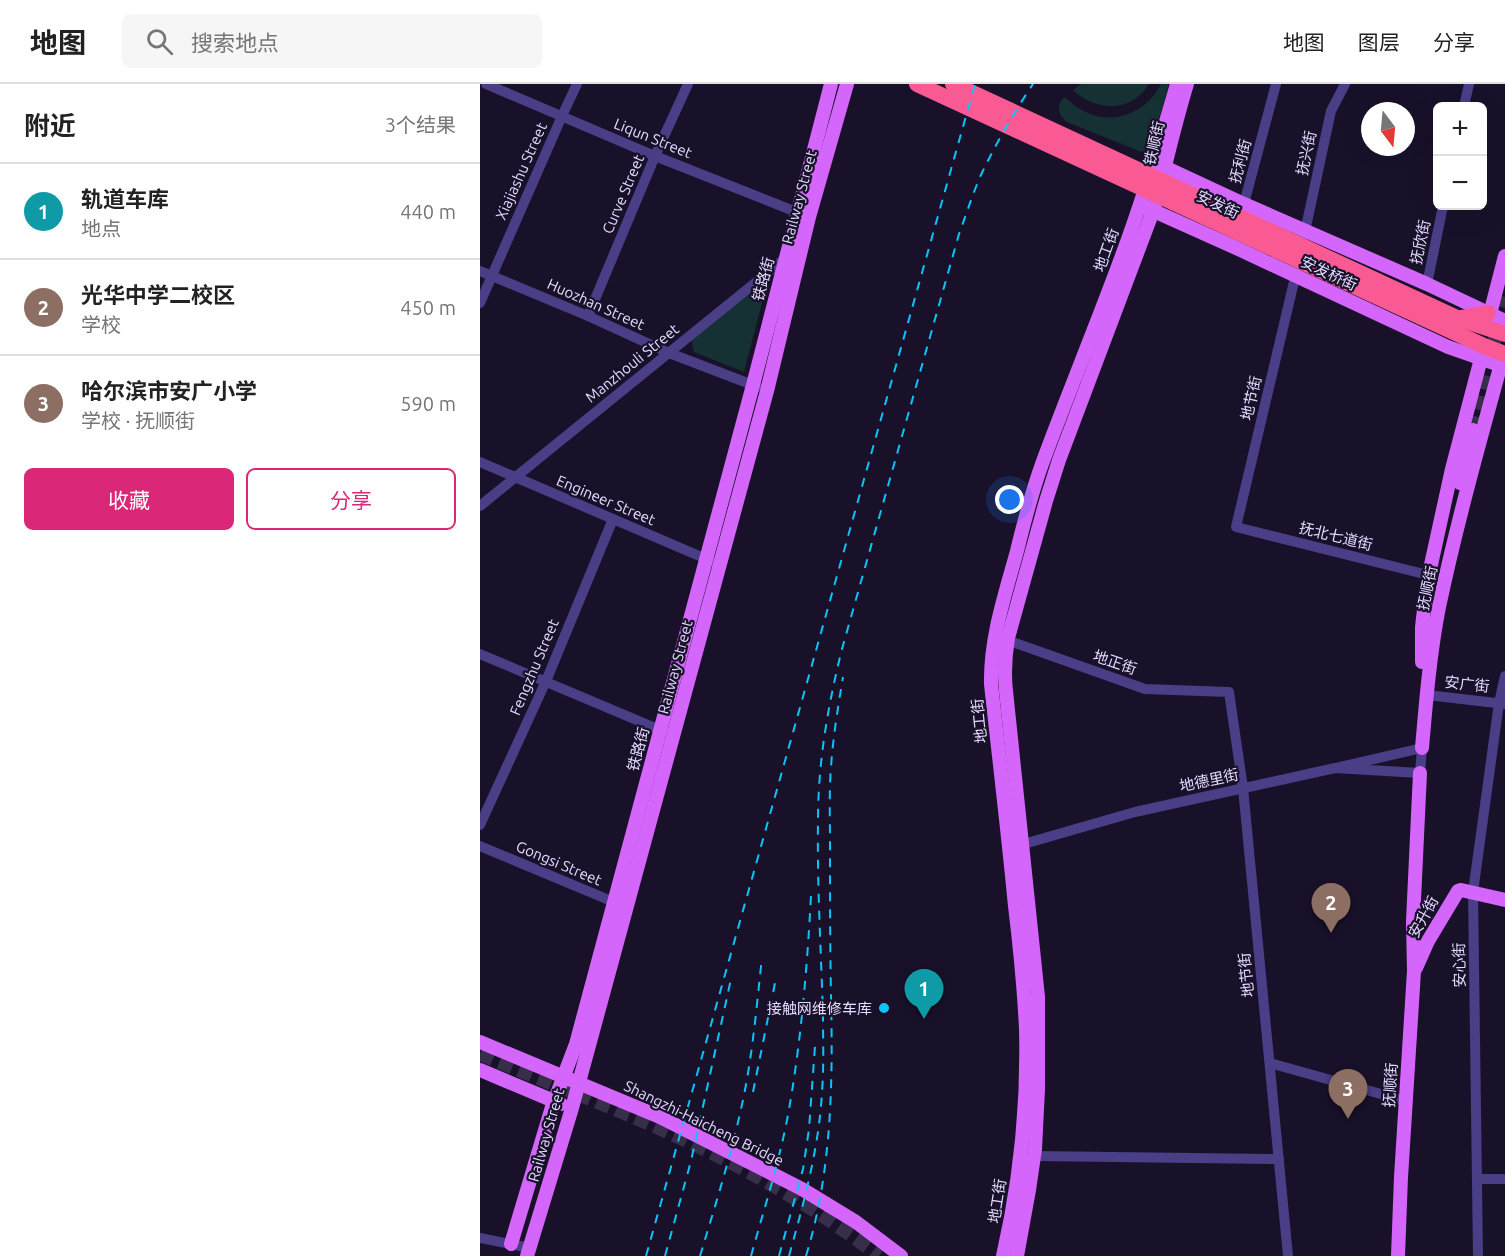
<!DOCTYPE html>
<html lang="zh">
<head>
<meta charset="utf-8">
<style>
	:root { --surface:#fff; --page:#f6f6f6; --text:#222; --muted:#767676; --line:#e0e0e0; --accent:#db2777 }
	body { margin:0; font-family:Ubuntu,"Noto Sans SC",sans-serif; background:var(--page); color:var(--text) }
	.controls { position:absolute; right:18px; top:18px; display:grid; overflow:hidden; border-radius:9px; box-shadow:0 6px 24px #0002 }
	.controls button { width:54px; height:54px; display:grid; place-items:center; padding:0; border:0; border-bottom:2px solid var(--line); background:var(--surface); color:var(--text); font:30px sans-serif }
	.compass { position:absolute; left:881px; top:18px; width:54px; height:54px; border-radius:50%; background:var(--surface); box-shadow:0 6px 24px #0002; rotate:164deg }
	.you { position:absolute; left:530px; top:416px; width:21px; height:21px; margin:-15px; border:4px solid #fff; border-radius:50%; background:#1a73e8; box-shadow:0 0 0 9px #1a73e833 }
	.badge { display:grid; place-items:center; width:39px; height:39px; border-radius:50%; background:var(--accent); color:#fff; font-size:20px; font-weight:700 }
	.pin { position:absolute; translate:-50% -50px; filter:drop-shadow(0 2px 3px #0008) }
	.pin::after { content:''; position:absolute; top:32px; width:21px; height:18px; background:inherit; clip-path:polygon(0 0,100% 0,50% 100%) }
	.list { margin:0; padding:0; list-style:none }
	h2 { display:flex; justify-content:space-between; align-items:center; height:78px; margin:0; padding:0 24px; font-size:26px }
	h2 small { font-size:20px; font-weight:400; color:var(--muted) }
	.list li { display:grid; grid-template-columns:39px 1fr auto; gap:18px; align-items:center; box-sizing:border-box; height:96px; padding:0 24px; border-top:2px solid var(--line) }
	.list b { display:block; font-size:22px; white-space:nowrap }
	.list p { margin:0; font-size:20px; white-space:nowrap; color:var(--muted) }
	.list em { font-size:20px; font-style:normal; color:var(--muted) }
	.actions { display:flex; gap:12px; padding:18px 24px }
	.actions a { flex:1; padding:14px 0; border:2px solid var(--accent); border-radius:9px; text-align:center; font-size:21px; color:var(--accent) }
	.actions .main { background:var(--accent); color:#fff }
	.icon { flex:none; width:33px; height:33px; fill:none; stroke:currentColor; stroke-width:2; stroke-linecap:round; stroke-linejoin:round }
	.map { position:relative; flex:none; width:1025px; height:1172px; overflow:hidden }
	header { display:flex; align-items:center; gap:36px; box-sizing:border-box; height:84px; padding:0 30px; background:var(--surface); border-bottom:2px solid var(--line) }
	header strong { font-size:28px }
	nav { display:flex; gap:33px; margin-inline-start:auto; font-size:21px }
	.search { width:420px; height:54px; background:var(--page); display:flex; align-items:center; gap:15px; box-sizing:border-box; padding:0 21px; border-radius:9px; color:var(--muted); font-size:22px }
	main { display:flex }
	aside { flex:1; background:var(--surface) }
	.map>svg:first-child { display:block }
</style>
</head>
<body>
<header>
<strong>地图</strong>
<div class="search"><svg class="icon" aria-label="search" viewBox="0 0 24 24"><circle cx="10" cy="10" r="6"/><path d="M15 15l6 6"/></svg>搜索地点</div>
<nav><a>地图</a><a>图层</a><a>分享</a></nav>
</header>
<main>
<aside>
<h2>附近<small>3个结果</small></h2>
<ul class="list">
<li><span class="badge" style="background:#0f9aa8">1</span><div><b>轨道车库</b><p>地点</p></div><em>440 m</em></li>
<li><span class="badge" style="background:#8d6e63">2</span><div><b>光华中学二校区</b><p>学校</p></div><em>450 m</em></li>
<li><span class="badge" style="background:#8d6e63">3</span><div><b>哈尔滨市安广小学</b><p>学校 · 抚顺街</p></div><em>590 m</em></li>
</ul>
<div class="actions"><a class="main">收藏</a><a>分享</a></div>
</aside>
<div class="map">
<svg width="1025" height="1172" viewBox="0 0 1025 1172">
	<rect width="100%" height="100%" fill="#19112a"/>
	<!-- green -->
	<g fill="#153134">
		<path d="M601,0H669C651,29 617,28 593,6Z"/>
		<path d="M681,0H689L681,28L664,69L587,38C578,31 576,22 584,13C592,19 599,26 608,29C635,42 669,26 681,0Z"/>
		<polygon points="289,192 264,288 214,268 211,254"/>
	</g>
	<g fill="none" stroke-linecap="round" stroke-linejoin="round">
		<!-- major-tunnel -->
		<g stroke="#372f4a" stroke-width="14" stroke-dasharray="14 7" stroke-linecap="butt">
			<polyline points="993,346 1025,213"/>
			<path d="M0,970C81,1004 166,1035 244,1075C298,1102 351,1135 399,1172"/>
		</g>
		<!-- minor -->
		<g stroke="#4a3e87" stroke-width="10">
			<polyline points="6,0 175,72 324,131"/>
			<polyline points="984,22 989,0"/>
			<polyline points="762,127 796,0"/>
			<polyline points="824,152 851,27 865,0"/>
			<polyline points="817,185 756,443 948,491"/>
			<polyline points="0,187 108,232 189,269 278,303"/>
			<polyline points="947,200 963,122"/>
			<polyline points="0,219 82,32 97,0"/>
			<polyline points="108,232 175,72 208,0"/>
			<polyline points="0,378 231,477"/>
			<polyline points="0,422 307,173"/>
			<polyline points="521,554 665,605 749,608 763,704 808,1172"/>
			<polyline points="0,570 185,648"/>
			<polyline points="947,611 1025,620"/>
			<polyline points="0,741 66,597 133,435"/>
			<polyline points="0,762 141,821"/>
			<polyline points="537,762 655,728 855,684 940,689 942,664 855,684"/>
			<polyline points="790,979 926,1017"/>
			<polyline points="554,1072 799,1075"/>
			<polyline points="997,1095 1025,1095"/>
			<polyline points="0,1154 50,1164"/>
			<polyline points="998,1172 993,808 1019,619 1025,592"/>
		</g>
		<!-- major -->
		<g stroke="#d566fb" stroke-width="14">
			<polyline points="678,80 764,120 947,200 1025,237"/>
			<polyline points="665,123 752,162 968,263 1025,283"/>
			<polyline points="1010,230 1025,172"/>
			<polyline points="980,399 993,346"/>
			<polyline points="942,578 942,543 947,499 972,385 1003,267"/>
			<path d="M942,664C946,617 950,569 959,523C977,438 1001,353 1024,269"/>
			<polyline points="936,884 948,857 978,807 981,806 1025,816"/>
			<polyline points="0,958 180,1033 322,1105 376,1138 421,1172"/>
			<polyline points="0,986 81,1020"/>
			<polyline points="31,1160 72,1023 96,960 273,301 351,0"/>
			<polyline points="47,1172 92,1024 287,307 329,133 367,0"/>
			<path d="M523,1172C540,1098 548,1021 546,945C544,904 540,863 535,822C528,748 519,674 511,600C510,554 525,511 537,467C544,438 552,408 562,380C587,312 615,245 640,177C662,119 680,59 697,0"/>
			<path d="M537,1172L549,1106L555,1065L558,1005V913L526,607C524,589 525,572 528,554L566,417L579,376L673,127C685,85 694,42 707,0"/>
			<polyline points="918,1172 921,1093 934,887 933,837 940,689"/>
		</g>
		<!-- highway -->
		<g stroke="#fa5a94" stroke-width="16">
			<polyline points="437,0 1004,262 1025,270"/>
			<polyline points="473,0 977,234 1025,250"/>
			<polyline points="981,234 1008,229"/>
		</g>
		<!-- rail -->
		<g stroke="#0dc4f8" stroke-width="2" stroke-dasharray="9 8" stroke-linecap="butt">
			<polyline points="273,1008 295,899"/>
			<polyline points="166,1172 495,0"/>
			<polyline points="185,1172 211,1077 251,895"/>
			<path d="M220,1172C236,1119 253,1065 264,1011C273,966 277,919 282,873"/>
			<path d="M271,1172C284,1125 299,1079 308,1031C321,959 327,885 331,812"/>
			<polyline points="299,1172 323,1085 329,1045 335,962"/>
			<path d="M309,1172C324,1118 339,1064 342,1008C344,982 343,956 343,931C341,866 337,801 338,736C338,678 348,621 362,565L479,150C486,131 492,112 500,93C515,61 533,30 553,0"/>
			<path d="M326,1172C352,1087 353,998 351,911C350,861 350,811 350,761C350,735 349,709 351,683C353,653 358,623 363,593"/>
		</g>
	</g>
	<!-- markers -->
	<circle fill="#0dc4f8" stroke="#19112a" stroke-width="2" cx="404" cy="924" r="6"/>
	<g text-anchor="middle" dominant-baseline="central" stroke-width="4.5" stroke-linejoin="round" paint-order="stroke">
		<!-- street labels -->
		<g font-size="15" fill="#e3dbfe" stroke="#19112a">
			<text transform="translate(173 54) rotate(22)">Liqun Street</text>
			<text transform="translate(674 59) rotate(-77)">铁顺街</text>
			<text transform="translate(826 69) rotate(-78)">抚兴街</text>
			<text transform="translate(760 77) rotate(-75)">抚利街</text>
			<text transform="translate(41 87) rotate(-66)">Xiajiashu Street</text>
			<text transform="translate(143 110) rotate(-67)">Curve Street</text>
			<text transform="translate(319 113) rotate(-75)">Railway Street</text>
			<text transform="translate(738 120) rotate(25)">安发街</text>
			<text transform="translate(940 158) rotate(-78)">抚欣街</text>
			<text transform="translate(626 166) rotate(-70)">地工街</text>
			<text transform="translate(849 189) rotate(25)">安发桥街</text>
			<text transform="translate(283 195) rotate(-75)">铁路街</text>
			<text transform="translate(116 220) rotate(24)">Huozhan Street</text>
			<text transform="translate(152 279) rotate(-39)">Manzhouli Street</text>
			<text transform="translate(771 314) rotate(-77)">地节街</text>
			<text transform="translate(126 416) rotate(23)">Engineer Street</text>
			<text transform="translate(856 452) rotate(14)">抚北七道街</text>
			<text transform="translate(947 504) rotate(-78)">抚顺街</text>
			<text transform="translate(635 578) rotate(19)">地正街</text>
			<text transform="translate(54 583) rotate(-67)">Fengzhu Street</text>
			<text transform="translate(195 583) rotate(-75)">Railway Street</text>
			<text transform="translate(987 600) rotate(6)">安广街</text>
			<text transform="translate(499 637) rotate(-96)">地工街</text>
			<text transform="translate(158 665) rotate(-75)">铁路街</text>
			<text transform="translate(729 696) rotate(-12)">地德里街</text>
			<text transform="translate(79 779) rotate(23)">Gongsi Street</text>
			<text transform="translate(943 833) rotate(-61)">安升街</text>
			<text transform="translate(979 881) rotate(-91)">安心街</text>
			<text transform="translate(766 891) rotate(-96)">地节街</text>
			<text transform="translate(910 1001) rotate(-86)">抚顺街</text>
			<text transform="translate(224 1039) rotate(26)">Shangzhi-Haicheng Bridge</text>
			<text transform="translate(66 1051) rotate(-74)">Railway Street</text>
			<text transform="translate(517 1117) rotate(-81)">地工街</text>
		</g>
		<!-- poi labels -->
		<g font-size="15" fill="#e3dbfe" stroke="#19112a" text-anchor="end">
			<text x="392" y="924">接触网维修车库</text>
		</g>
	</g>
</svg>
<div class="controls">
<button>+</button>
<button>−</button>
</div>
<svg class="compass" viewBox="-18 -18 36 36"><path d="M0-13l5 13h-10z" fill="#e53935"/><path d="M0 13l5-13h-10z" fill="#767676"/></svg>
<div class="you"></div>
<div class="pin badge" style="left:444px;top:935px;background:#0f9aa8">1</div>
<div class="pin badge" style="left:851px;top:849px;background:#8d6e63">2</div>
<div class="pin badge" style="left:868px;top:1035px;background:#8d6e63">3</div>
</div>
</main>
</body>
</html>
